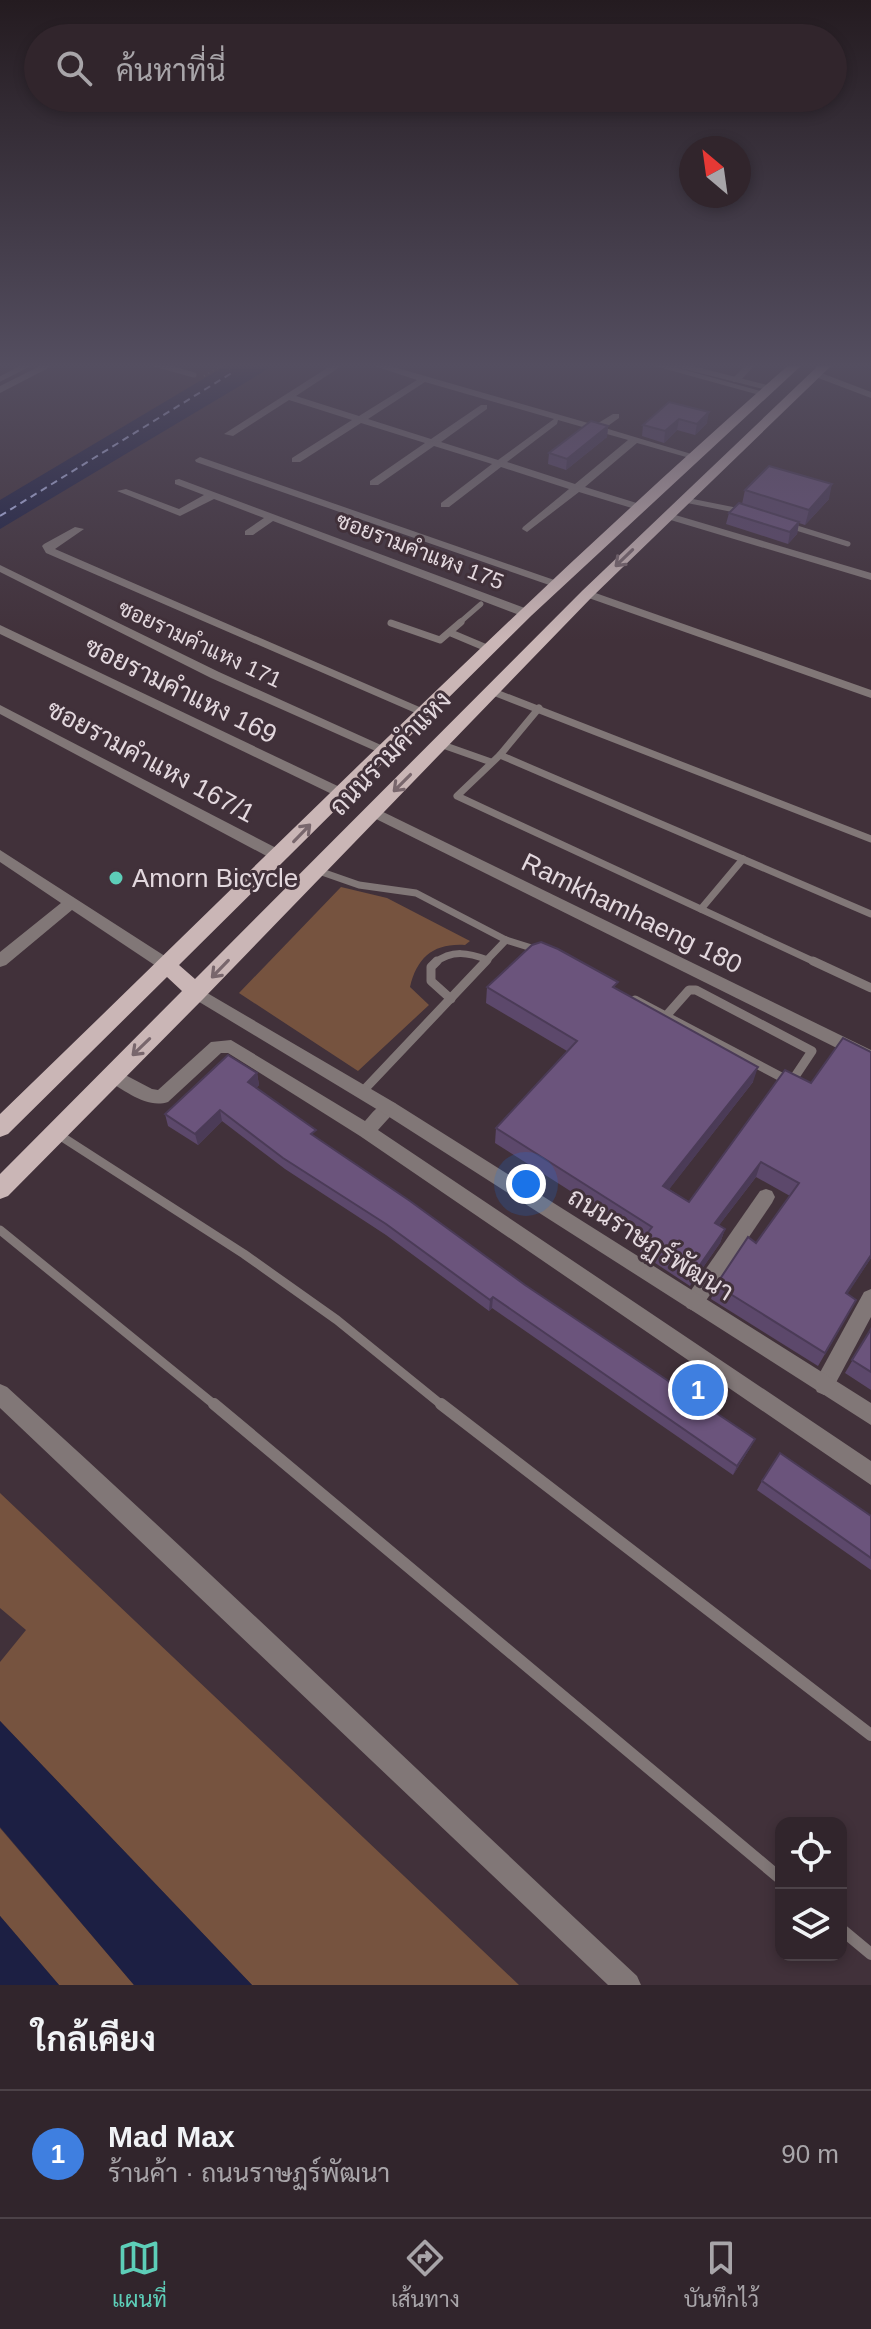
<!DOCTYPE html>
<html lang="th">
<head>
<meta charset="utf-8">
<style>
	:root { --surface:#31252c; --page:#3d3138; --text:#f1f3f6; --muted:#a8a5a9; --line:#4c4248; --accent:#5dceb8 }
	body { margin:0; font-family:Arial,Sarabun,sans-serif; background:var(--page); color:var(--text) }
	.controls { position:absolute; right:24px; bottom:24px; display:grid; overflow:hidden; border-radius:16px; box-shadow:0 4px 12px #0003 }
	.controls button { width:72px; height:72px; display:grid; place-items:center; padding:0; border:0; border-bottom:2px solid var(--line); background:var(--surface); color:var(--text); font:40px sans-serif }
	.compass { position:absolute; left:679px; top:136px; width:72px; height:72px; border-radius:50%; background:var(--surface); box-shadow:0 4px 12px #0003; rotate:331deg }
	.you { position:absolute; left:526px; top:1184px; width:28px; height:28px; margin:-20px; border:6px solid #fff; border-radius:50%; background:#1a73e8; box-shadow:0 0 0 12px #1a73e833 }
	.badge { display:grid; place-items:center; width:52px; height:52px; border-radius:50%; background:var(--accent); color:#fff; font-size:26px; font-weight:700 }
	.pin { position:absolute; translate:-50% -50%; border:4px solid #fff; box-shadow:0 2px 8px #0006 }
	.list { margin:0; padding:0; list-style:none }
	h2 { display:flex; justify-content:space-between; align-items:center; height:104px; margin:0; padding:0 32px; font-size:34px }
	h2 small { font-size:26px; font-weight:400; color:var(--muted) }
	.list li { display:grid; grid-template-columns:52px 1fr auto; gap:24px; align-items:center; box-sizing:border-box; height:128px; padding:0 32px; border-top:2px solid var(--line) }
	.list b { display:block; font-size:30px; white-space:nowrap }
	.list p { margin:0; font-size:26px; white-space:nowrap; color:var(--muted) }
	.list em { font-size:26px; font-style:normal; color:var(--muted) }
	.icon { flex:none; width:44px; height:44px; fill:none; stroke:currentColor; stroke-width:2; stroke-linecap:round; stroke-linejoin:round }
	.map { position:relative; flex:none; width:871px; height:1985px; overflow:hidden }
	.search { position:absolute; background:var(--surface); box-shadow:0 4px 12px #0003; left:24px; right:24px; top:24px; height:88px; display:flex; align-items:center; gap:20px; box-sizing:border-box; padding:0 28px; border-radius:44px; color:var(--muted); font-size:30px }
	.sheet { height:232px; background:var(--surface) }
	nav { display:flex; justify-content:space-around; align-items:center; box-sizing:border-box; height:112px; border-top:2px solid var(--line); background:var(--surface); font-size:22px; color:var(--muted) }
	nav a { display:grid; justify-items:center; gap:4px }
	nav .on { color:var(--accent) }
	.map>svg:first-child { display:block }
</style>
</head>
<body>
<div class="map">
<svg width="871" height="1985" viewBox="0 0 871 1985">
	<rect width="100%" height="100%" fill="#41313a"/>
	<!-- green -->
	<g fill="#76533f">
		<path d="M341,887L387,898L470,941L465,945C434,943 417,957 410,987L429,1005L358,1071L239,993Z"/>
		<polygon points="0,1493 519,1985 252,1985 0,1721 0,1662 26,1630 0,1608"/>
		<polygon points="0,1828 134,1985 59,1985 0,1916"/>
	</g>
	<!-- water -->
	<g fill="#1c1f43">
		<polygon points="230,363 278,363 0,529 0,500"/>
		<polygon points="0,1721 252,1985 134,1985 0,1827"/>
		<polygon points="0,1916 59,1985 0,1985"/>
	</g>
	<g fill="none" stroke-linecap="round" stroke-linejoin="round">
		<!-- canal -->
		<polygon fill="#1c1f43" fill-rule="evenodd" points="849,363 871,364 871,370 850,365"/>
		<!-- ferry -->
		<polyline stroke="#bfc8ff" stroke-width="2" stroke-dasharray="7 5" stroke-linecap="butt" points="0,516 230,374 230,369"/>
		<!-- path -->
		<g stroke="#91838b" stroke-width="2" stroke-dasharray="1 4" stroke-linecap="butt">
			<polyline points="220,366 230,369"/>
			<polyline points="204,376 225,363"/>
		</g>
		<!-- service-far3 -->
		<g stroke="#817777" stroke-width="5">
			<polyline points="151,363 194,375"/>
			<polyline points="671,363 769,388"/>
			<polyline points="0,379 31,363"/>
			<polyline points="685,500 740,511"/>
			<polyline points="787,525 848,544"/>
			<polyline points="458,624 481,604"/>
		</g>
		<!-- service-far2 -->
		<g stroke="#817777" stroke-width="7">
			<polyline points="391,623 440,640 461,622"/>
			<polyline points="451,633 489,649"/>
			<polyline points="491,691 871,839"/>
			<polyline points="539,708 500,755 871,914"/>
			<polyline points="440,744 491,762"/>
			<polyline points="500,755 457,796 817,963"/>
			<polyline points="316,870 359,885 416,893 506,940 538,950"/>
			<polyline points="701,909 743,859"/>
			<path d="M435,963C452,949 469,953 488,960"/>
			<polyline points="484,963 506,940"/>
		</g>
		<!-- service-far1 -->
		<g stroke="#817777" stroke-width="9">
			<polyline points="437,961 431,967 431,981 451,999"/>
			<polyline points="813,961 871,988"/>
			<polyline points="635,1000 785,1079 794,1078 812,1051 696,990 689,990 666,1016"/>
			<polyline points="362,1092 486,961"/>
			<polyline points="56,1133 244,1254 337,1320 443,1406"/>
			<polyline points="0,1230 216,1406"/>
		</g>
		<!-- service -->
		<g stroke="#817777" stroke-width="12">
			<polyline points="214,1404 781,1879"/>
			<polyline points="441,1404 871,1735"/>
			<polyline points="841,1929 871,1954"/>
		</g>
		<!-- minor -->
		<g fill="#817777" fill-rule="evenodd">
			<polygon points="46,363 58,363 0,393 0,386"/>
			<path d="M335,363H346L296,396L359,416L417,380L365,363H380L595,425L613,414H619V418L605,428L698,456L693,459L637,443L585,487L643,505V509H635L579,492L527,532L522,529L523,527L569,489L501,467L449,507H441V503L492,464L434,446L378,485H370V481L425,443L361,423L300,462H292V458L352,420L289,400L233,436L224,434ZM425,382L554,419L498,460L441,442L487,409V405H481L431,439L368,419ZM558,420L628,440L575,484L507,462L557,424Z"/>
			<polygon points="644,363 660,363 768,393 763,396"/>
			<polygon points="748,363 757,363 739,382 733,382 733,378"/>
			<polygon points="816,371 871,392 871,398 813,376 811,374"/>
			<polygon points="200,457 560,582 562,584 552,586 196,462 195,460"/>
			<polygon points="179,479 530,610 532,613 530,616 522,616 273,521 253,535 245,535 245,531 264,518 214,499 180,516 117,491 126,489 179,509 204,495 175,484 175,480"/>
			<polygon points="664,514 672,514 871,573 871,580 664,518"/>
			<polygon points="75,527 84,529 55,549 431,712 430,715 420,715 46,553 42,546 44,544"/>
			<polygon points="0,565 219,672 392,750 390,753 380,753 211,678 0,572"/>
			<polygon points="587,590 871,690 871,698 583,596 583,592"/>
			<polygon points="0,625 346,790 348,793 341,798 336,796 0,634"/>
			<polygon points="0,705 284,852 286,856 279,861 274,860 0,714"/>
			<polygon points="373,807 871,1050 871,1065 368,815 366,812 368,809"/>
			<polygon points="0,850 171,960 173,964 171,968 159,968 72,910 6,965 0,967 0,952 61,903 0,862"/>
			<path d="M231,1040L365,1121C373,1112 382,1099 395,1103L398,1108L378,1130L871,1461V1485L360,1136L228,1053H221L168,1102C146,1109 125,1090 106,1080L104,1075L106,1070L112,1068L152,1089L158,1090L211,1042Z"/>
			<polygon points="766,1189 772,1191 775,1197 772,1203 701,1308 694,1311 687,1308 684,1302 687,1296 760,1191"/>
			<polygon points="871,1289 871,1317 831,1392 824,1395 817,1392 814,1385 817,1378 864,1292"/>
			<path d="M0,1384L7,1387C220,1580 427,1780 637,1976L641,1985H608L0,1408Z"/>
		</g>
		<!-- tertiary -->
		<polygon fill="#817777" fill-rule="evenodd" points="197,987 395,1103 871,1403 871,1425 383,1113 191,997 189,993"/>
		<!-- primary -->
		<path fill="#cab6b6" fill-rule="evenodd" d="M791,363H804L531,616L179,965L195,979L582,591L821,363H834L592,597L204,998L8,1196L0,1199V1174L182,991L167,977L8,1134L0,1137V1114C261,862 518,603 791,363Z"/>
	</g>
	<!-- wall -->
	<g fill="#5c486b">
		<polygon points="693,363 715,363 710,367"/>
		<polygon points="724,363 745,363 740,367"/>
		<polygon points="669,402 707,423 695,435 677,430 664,443 642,436 643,425"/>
		<polygon points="608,426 607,437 566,470 548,464 549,453"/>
		<polygon points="745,490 829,499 805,525 799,523 797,534 788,544 726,524 729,513 742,504"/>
		<polygon points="487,987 617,989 753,1082 669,1189 689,1202 811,1083 871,1052 871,1258 847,1294 849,1313 818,1366 711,1299 716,1285 756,1243 790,1196 756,1177 719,1225 725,1229 720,1243 690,1286 640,1253 644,1238 495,1143 496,1128 567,1051 486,1003"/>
		<polygon points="257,1073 259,1085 256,1088 317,1138 525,1285 755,1439 750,1448 733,1475 492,1308 489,1311 386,1235 285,1169 222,1121 198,1145 168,1126 165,1114"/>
		<polygon points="871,1329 871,1390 845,1373"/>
		<polygon points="762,1481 871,1516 871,1570 757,1490"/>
	</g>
	<!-- shaded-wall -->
	<g fill="#4b3b57">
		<polygon points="709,412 707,423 695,435 697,424"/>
		<polygon points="679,419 677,430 664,443 665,431"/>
		<polygon points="608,426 607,437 566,470 567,459"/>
		<polygon points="832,484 829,499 805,525 809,510"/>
		<polygon points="799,522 797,534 788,544 790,532"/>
		<polygon points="758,1067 753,1082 660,1201 663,1186"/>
		<polygon points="257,1073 259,1085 250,1094 248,1082"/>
		<polygon points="220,1110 222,1121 198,1145 195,1134"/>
		<polygon points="761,1162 756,1177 710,1237 715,1223"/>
		<polygon points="725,1229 720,1243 690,1286 695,1272"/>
		<polygon points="871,1255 871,1258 839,1307 846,1293"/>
		<polygon points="493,1297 492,1308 489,1311 490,1300"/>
		<polygon points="755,1439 750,1448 733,1475 737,1466"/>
	</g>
	<!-- building -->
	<g fill="#6b547c" stroke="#4b3b57" stroke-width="2">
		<polygon points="669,402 709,412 697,424 679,419 665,431 643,425"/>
		<polygon points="591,421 608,426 567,459 549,453"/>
		<polygon points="769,466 832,484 809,510 745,490"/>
		<polygon points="739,503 799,522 790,532 729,513"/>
		<polygon points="541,942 558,949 618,982 613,987 758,1067 663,1186 689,1202 785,1070 811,1083 843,1038 871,1052 871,1255 846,1293 856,1300 825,1353 716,1285 748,1237 756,1243 799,1183 761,1162 715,1223 725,1229 695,1272 643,1239 652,1227 496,1128 577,1041 487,987 532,945"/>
		<polygon points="228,1055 257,1073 248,1082 316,1130 311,1134 410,1201 525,1285 755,1439 737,1466 493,1297 490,1300 386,1224 283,1158 220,1110 195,1134 165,1114"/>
		<polygon points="871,1329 871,1372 852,1360"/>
		<polygon points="780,1453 871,1516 871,1558 762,1481"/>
	</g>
	<!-- one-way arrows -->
	<defs><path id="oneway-shaft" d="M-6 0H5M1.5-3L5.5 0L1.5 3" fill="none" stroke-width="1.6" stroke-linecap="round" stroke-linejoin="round" transform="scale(2)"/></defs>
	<g stroke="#78666c">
		<use href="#oneway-shaft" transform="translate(624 558) rotate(136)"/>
		<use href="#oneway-shaft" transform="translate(402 783) rotate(135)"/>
		<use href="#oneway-shaft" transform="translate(302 833) rotate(-46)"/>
		<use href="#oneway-shaft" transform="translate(220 969) rotate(134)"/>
		<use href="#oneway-shaft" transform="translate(141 1047) rotate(136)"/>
	</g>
	<!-- sky -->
	<linearGradient id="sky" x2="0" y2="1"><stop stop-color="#241b20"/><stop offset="0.57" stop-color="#544e60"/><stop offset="1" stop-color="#544e60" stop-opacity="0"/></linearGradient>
	<rect width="871" height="641" fill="url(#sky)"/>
	<!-- markers -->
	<circle fill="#5dceb8" stroke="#41313a" stroke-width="3" cx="116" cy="878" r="8"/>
	<g text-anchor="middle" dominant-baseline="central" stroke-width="6" stroke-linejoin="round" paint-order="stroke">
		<!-- far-street labels -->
		<g font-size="22" fill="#e3d8de" stroke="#41313a">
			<text transform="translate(420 551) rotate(21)">ซอยรามคำแหง 175</text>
			<text transform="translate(200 644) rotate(25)">ซอยรามคำแหง 171</text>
		</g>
		<!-- street labels -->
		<g font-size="26" fill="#e3d8de" stroke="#41313a">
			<text transform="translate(181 690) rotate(26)">ซอยรามคำแหง 169</text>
			<text transform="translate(390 753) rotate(-46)">ถนนรามคำแหง</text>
			<text transform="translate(151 761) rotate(28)">ซอยรามคำแหง 167/1</text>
			<text transform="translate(632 913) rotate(26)">Ramkhamhaeng 180</text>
			<text transform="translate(651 1244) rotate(32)">ถนนราษฏร์พัฒนา</text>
		</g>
		<!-- poi labels -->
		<g font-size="26" fill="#e3d8de" stroke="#41313a" text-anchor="start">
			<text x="132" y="878">Amorn Bicycle</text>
		</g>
	</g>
</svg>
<div class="controls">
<button><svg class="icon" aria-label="locate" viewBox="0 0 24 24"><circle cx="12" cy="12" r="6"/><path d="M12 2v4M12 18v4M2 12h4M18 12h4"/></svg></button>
<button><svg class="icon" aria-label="layers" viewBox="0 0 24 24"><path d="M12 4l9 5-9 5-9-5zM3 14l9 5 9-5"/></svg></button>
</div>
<svg class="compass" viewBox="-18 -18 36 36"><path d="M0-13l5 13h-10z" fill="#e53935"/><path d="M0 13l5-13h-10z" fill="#a8a5a9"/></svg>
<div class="you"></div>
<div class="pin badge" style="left:698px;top:1390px;background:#3f7fe0">1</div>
<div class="search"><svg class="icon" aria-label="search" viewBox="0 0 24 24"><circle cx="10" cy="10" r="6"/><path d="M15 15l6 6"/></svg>ค้นหาที่นี่</div>
</div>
<section class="sheet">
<h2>ใกล้เคียง<small></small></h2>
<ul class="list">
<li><span class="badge" style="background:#3f7fe0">1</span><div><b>Mad Max</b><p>ร้านค้า · ถนนราษฏร์พัฒนา</p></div><em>90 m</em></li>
</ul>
</section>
<nav>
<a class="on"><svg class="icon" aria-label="map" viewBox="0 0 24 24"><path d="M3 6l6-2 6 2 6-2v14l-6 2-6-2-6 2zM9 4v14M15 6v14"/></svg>แผนที่</a>
<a><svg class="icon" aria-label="directions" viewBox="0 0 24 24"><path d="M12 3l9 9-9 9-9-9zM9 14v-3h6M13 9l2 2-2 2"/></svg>เส้นทาง</a>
<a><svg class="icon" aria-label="saved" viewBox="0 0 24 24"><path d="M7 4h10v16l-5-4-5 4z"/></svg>บันทึกไว้</a>
</nav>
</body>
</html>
